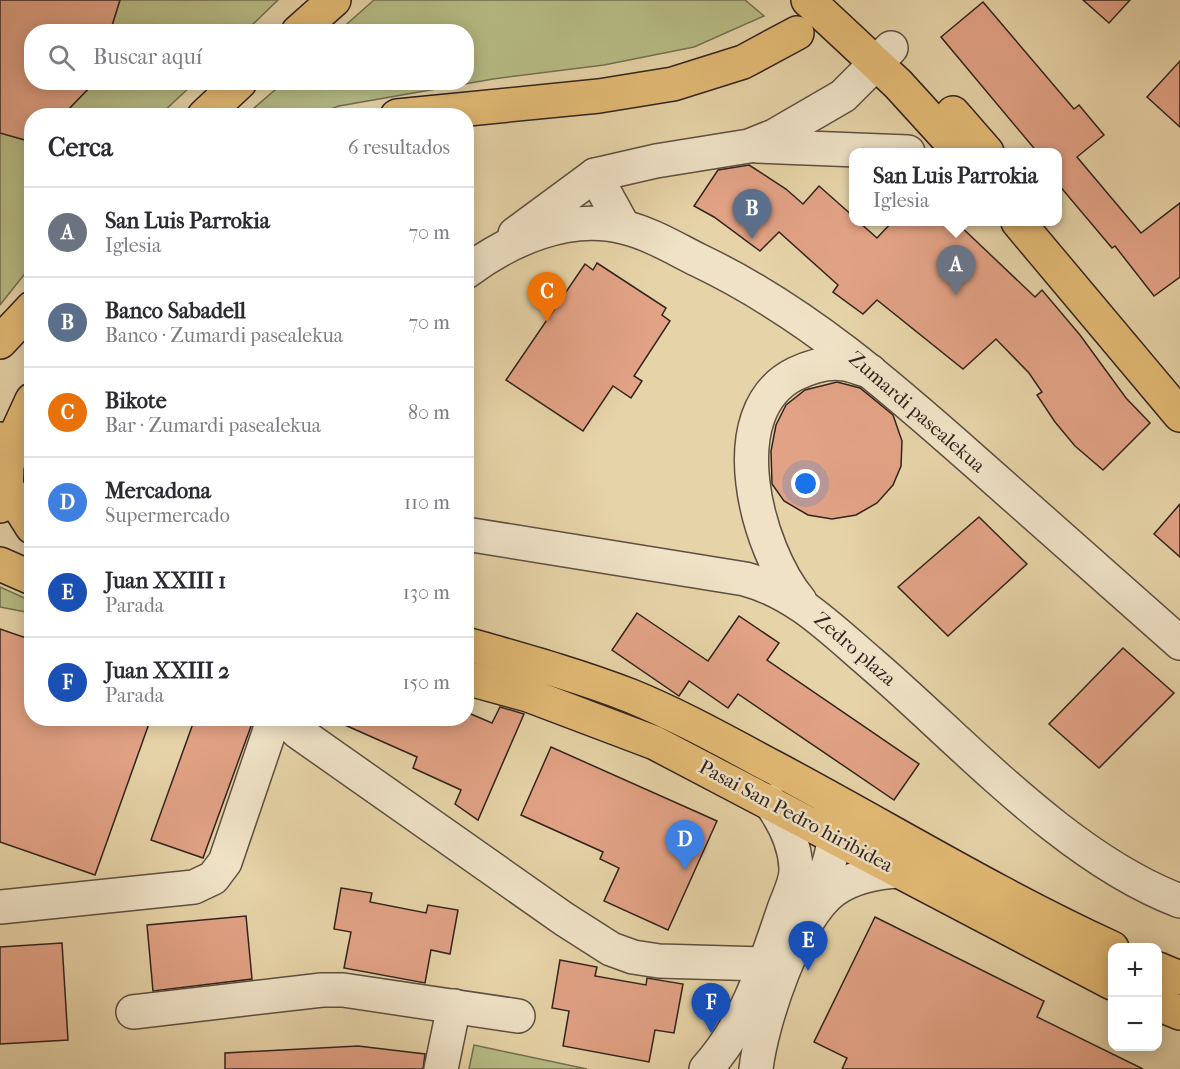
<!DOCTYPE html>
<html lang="es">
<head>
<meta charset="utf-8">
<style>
	:root { --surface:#fff; --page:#f7f7f7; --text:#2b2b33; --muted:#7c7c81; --line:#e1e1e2; --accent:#8f2418 }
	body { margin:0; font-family:"IM FELL French Canon",serif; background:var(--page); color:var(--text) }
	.controls { position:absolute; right:18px; bottom:18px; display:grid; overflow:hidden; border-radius:12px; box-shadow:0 3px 15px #0003 }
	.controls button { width:54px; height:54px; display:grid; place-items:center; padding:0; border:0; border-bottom:2px solid var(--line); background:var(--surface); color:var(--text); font:30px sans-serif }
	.you { position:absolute; left:806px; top:484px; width:21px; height:21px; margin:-15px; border:4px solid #fff; border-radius:50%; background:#1a73e8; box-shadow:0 0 0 9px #1a73e833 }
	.badge { display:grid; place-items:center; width:39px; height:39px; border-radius:50%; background:var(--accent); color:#fff; font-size:20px; font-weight:700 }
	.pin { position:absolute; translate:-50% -50px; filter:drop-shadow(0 2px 3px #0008) }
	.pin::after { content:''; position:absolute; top:32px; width:21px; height:18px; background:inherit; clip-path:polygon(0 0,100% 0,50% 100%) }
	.popup { position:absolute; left:849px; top:148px; width:213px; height:78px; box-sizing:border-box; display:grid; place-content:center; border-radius:12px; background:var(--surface); filter:drop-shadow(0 2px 4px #0005); font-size:20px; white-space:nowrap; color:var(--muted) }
	.popup b { font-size:22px; color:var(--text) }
	.popup::after { content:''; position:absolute; left:50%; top:100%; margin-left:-12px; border:12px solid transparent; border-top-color:var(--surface) }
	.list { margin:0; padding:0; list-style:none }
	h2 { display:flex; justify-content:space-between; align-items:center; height:78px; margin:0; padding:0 24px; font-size:26px }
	h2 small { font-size:20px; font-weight:400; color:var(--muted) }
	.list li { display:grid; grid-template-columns:39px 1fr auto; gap:18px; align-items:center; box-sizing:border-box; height:90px; padding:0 24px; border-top:2px solid var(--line) }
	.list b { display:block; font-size:22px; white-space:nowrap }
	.list p { margin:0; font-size:20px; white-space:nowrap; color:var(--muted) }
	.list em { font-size:20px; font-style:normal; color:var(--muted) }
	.icon { flex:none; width:33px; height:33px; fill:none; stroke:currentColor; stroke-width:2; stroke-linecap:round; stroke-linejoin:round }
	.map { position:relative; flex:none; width:1180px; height:1069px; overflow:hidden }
	.search { position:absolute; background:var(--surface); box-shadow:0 3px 15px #0003; left:24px; top:24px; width:450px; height:66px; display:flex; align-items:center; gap:15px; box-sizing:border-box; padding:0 21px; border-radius:24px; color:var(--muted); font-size:22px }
	.panel { position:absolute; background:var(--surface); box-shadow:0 3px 15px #0003; left:24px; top:108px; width:450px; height:618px; border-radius:24px }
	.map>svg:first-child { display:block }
</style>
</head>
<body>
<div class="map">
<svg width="1180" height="1069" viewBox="0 0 1180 1069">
	<rect width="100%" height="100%" fill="#e6d3a7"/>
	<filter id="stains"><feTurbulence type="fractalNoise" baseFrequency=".00333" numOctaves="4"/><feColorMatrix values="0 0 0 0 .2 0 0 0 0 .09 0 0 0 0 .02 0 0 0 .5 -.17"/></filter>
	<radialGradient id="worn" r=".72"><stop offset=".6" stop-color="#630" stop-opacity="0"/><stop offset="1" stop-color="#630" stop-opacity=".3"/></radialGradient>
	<!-- green -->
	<g fill="#b7bc85" stroke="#747052" stroke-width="1.5">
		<polygon points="120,0 278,0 246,31 110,32"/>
		<polygon points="374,0 745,0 764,16 694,47 604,65 493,79 339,106 314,115 246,115 283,83 466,82 466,32 339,31"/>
		<polygon points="94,83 194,83 160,115 62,116"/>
		<polygon points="0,133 32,142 31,266 0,305"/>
		<polygon points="0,587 31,601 31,613 0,607"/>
		<polygon points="474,1045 587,1069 469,1069"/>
	</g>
	<!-- building -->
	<g fill="#e2a285" stroke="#31231e" stroke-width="1.5">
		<polygon points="0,0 120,0 110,32 32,32 32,82 95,82 62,116 32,116 32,142 0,133"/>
		<polygon points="1083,0 1130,0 1109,23"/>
		<polygon points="983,2 1074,109 1079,105 1104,135 1077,157 1141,233 1180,203 1180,277 1154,296 1115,246 1112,248 1058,184 1058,153 1038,153 941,37"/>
		<polygon points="1180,61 1180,127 1147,97"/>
		<polygon points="749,165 786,189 803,204 819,186 854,217 854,222 859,222 877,238 892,222 956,222 1035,297 1042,290 1080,335 1126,398 1150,423 1103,470 1075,446 1055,422 1037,395 1042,392 1029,373 996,339 963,369 877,300 863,314 833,292 838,285 779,232 760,251 714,217 694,206 718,170"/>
		<polygon points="597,263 666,308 662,315 670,321 634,376 642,381 631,398 613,386 583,431 506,380 585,264 593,270"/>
		<polygon points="837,382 860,388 893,415 902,441 901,466 893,485 877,503 856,515 832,519 808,515 784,501 772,484 771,451 776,425 786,405 805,390"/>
		<polygon points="1180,504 1180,557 1154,534"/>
		<polygon points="979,517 1027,564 948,636 898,587"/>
		<polygon points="637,613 708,661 739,616 779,643 767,660 919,764 894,800 738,694 728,708 689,681 679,696 612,650"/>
		<polygon points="0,629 32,640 32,718 151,718 95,875 0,842"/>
		<polygon points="1123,648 1174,693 1099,768 1049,724"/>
		<polygon points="500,707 524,714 478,820 455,804 461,790 413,768 417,757 329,718 466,718 466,712 492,723"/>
		<polygon points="195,718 254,718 203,858 151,840"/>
		<polygon points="551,747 717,821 668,930 604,901 619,868 600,859 603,852 521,815"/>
		<polygon points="341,888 372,893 370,902 426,913 428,905 458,910 450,954 431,950 425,983 344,968 351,932 334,929"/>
		<polygon points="246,916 252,979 153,991 147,925"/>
		<polygon points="875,917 1044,1001 1037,1017 1143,1069 842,1069 847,1058 814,1042"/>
		<polygon points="62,943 68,1040 0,1044 0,947"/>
		<polygon points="560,960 597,967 595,976 646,985 647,978 683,984 674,1033 655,1030 649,1062 563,1046 569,1011 552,1008"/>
		<polygon points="358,1046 425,1054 423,1069 225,1069 225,1053"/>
	</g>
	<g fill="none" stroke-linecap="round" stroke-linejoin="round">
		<!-- minor casing -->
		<g stroke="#5e4f40" stroke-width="36">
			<g id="minor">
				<polyline points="757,146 908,152"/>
				<polyline points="595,175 656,161 749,146 774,136 843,96 891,48"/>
				<polyline points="515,234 595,175 623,226"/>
				<path d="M466,272C509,240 568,213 623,227C649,233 674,248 698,260C805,311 891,387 979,465C1046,525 1113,584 1180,643"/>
				<path d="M466,534L745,579C797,593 832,630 872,664C964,743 1066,858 1180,901"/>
				<path d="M800,601C757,550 719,412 795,374C810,367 827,361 844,364C852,365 861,369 870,371"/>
				<polyline points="285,718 298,732 564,919 611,949 633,957 659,961 765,964"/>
				<polyline points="0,907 194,887 213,878 225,862 274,718"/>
				<path d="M812,910C823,878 842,844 831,810"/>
				<polyline points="133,1012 322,990 343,990 518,1016"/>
				<polyline points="441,1069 454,1006"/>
				<path d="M706,1069C746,1025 764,968 783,912C787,899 797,882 796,868C795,843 783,820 769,801"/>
				<path d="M756,1069C761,1023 796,917 834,890C854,876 877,872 900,871"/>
			</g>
		</g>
		<!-- major casing -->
		<g stroke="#31231e" stroke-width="36">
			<g id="major">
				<polyline points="808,0 898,84 960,152"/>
				<polyline points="953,113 987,152"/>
				<polyline points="1018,222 1180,415"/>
				<path d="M0,439C9,460 9,485 0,506"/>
				<polyline points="6,486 32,527"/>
				<polyline points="0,564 32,578"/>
				<path d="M466,644C522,660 577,675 631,696C680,716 726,742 773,767C886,827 996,895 1112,948"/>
				<polyline points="466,678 528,695 655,743 1112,983"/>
				<polyline points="1158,969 1180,978"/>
				<polyline points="1158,1004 1180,1013"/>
			</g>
		</g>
		<!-- highway casing -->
		<g stroke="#31231e" stroke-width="36">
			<g id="highway">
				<polyline points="298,32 334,0"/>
				<polyline points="204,116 240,82"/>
				<polyline points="397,116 599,96 673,84 743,62 797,33"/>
				<polyline points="0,342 32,308"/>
				<polyline points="7,466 15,437 32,400"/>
			</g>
		</g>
		<!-- minor -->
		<use href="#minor" stroke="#efe2c6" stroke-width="33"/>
		<!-- major -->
		<use href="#major" stroke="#e3ba74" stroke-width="33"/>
		<!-- highway -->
		<use href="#highway" stroke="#e3ba74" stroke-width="33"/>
	</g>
	<g text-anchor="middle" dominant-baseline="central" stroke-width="5" stroke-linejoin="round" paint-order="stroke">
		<!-- street labels -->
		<g font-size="20" fill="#31231e" stroke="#efe2c6">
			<text transform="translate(917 412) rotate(41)">Zumardi pasealekua</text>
			<text transform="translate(855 649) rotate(41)">Zedro plaza</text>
			<text transform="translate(796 816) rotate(28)">Pasai San Pedro hiribidea</text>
		</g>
	</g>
	<rect width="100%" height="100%" filter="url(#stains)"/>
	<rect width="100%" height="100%" fill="url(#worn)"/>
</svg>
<div class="controls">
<button>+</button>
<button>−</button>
</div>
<div class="you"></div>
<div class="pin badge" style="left:956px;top:295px;background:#6b7280">A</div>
<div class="popup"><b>San Luis Parrokia</b>Iglesia</div>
<div class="pin badge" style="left:752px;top:239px;background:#5c6f8a">B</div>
<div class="pin badge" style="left:547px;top:322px;background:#e8710a">C</div>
<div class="pin badge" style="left:685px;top:870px;background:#3f7fe0">D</div>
<div class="pin badge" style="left:808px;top:971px;background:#1a4fb4">E</div>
<div class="pin badge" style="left:711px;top:1033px;background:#1a4fb4">F</div>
<div class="search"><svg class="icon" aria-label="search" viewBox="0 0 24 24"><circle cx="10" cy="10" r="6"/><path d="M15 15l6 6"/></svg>Buscar aquí</div>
<section class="panel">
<h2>Cerca<small>6 resultados</small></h2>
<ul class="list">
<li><span class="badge" style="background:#6b7280">A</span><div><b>San Luis Parrokia</b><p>Iglesia</p></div><em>70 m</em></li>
<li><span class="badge" style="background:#5c6f8a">B</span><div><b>Banco Sabadell</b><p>Banco · Zumardi pasealekua</p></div><em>70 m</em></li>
<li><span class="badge" style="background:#e8710a">C</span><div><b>Bikote</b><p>Bar · Zumardi pasealekua</p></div><em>80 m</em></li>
<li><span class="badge" style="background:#3f7fe0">D</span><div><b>Mercadona</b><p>Supermercado</p></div><em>110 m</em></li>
<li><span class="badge" style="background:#1a4fb4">E</span><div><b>Juan XXIII 1</b><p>Parada</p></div><em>130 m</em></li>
<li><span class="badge" style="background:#1a4fb4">F</span><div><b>Juan XXIII 2</b><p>Parada</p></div><em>150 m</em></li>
</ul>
</section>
</div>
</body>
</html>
